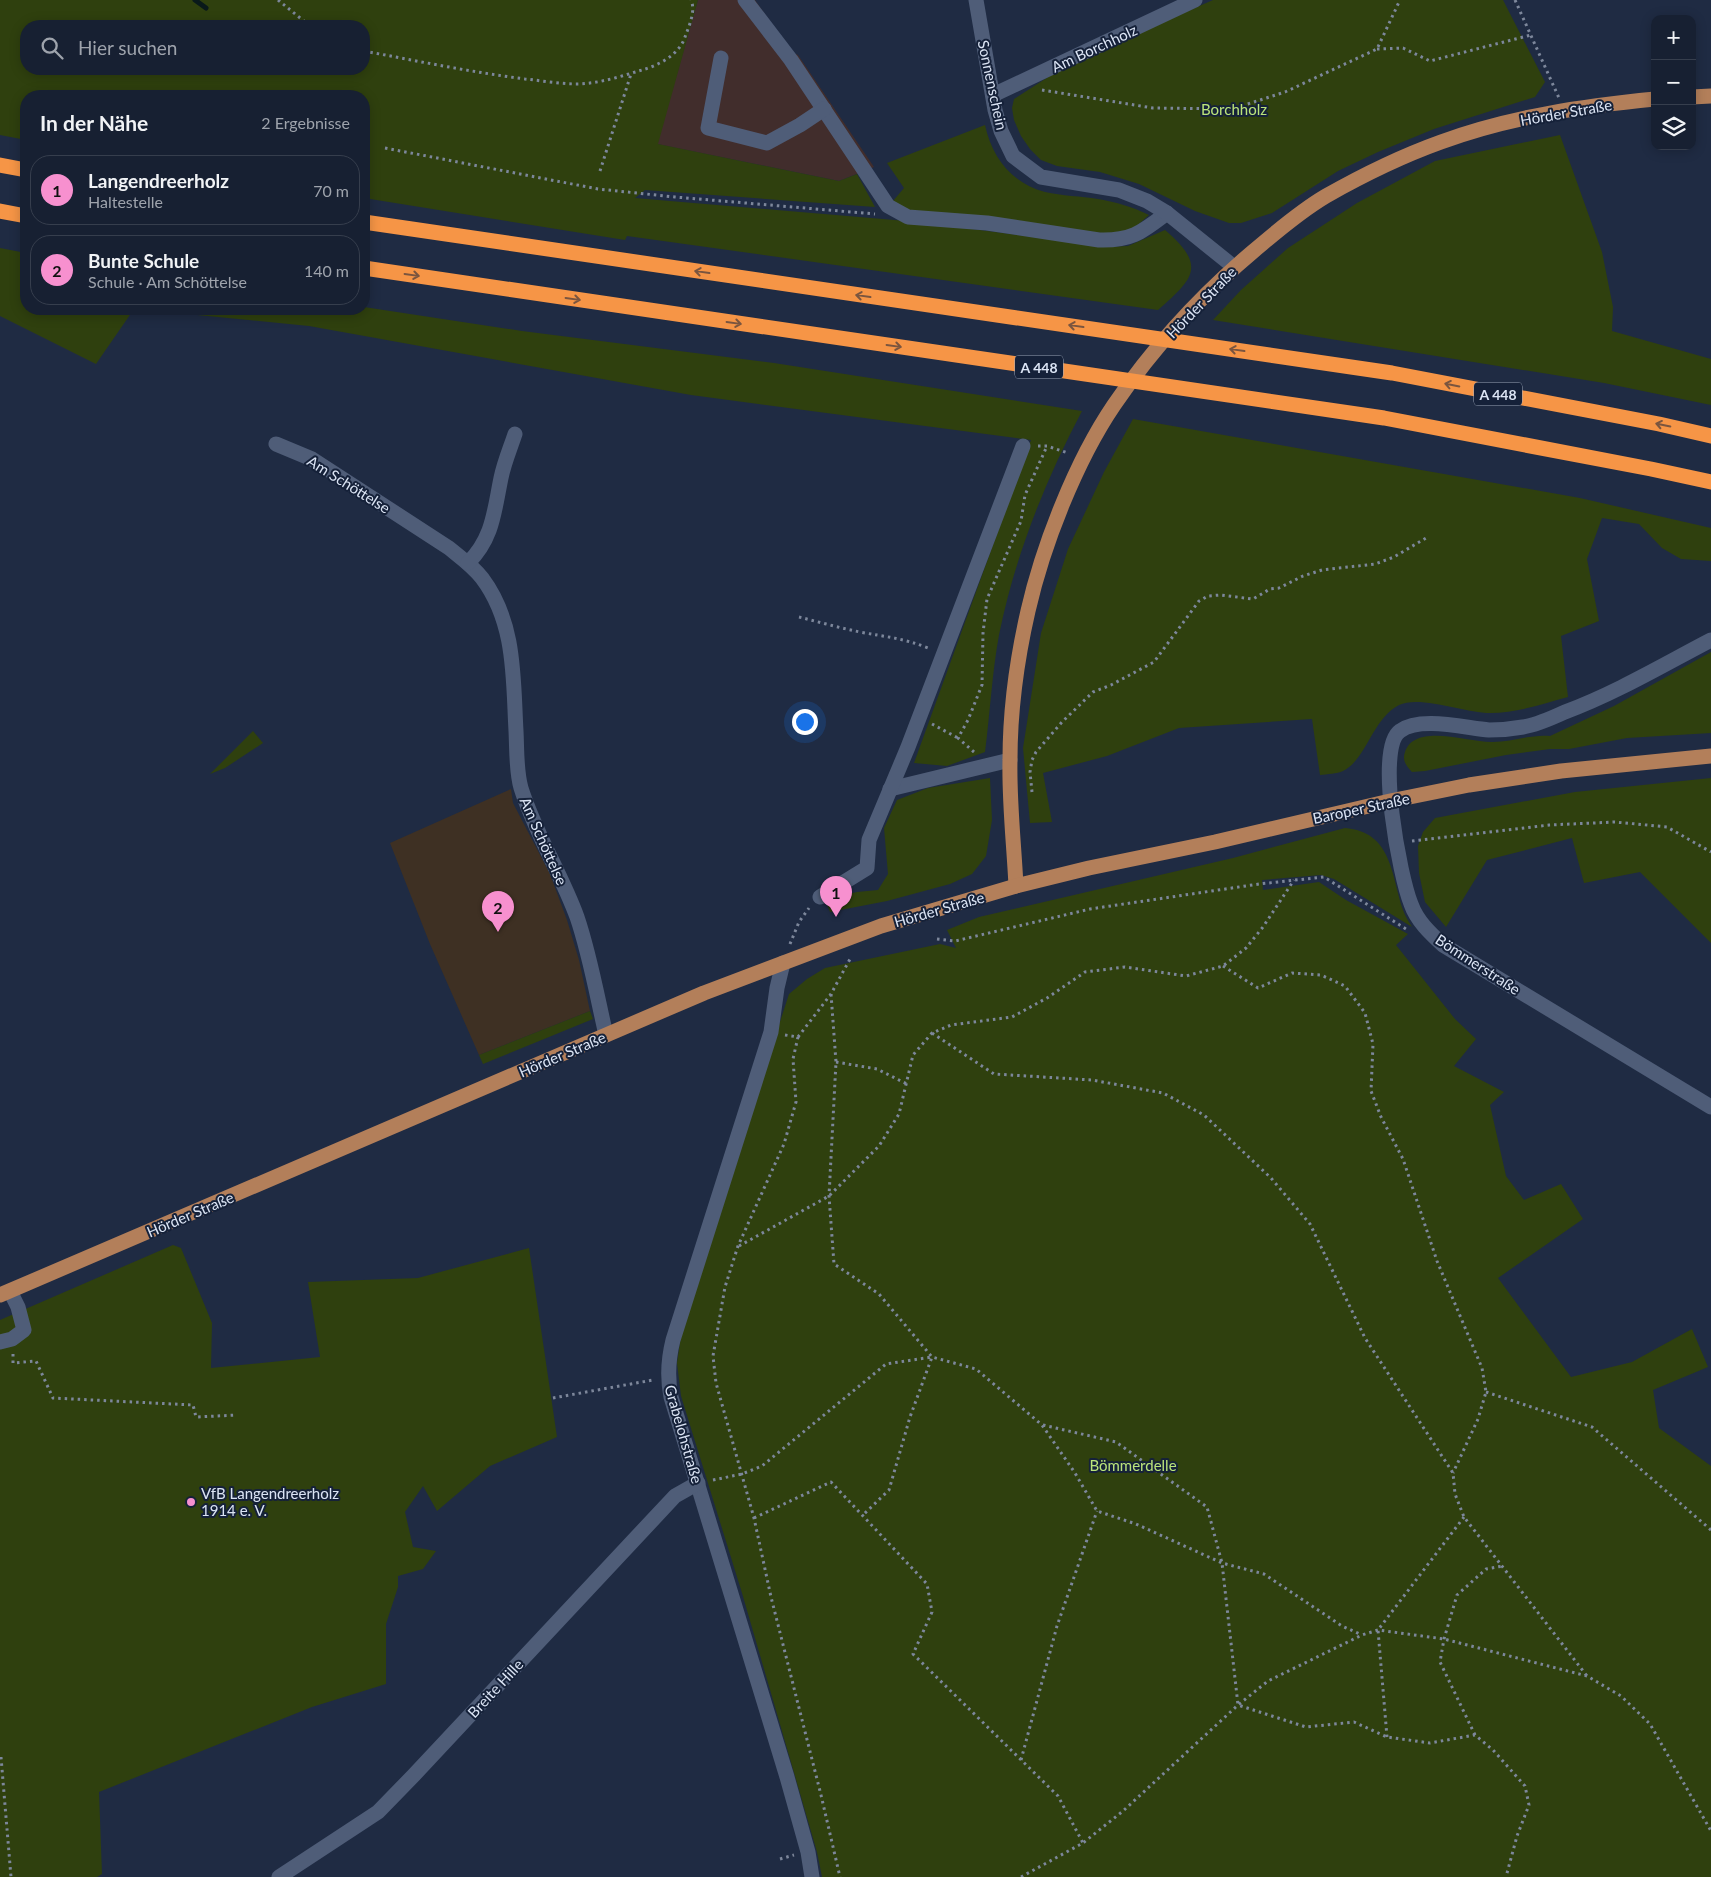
<!DOCTYPE html>
<html lang="de">
<head>
<meta charset="utf-8">
<style>
	:root { --surface:#172032; --page:#242d3e; --text:#f1f3f6; --muted:#9ea3ac; --line:#363e4d; --accent:#f790cf }
	body { margin:0; font-family:Lato,sans-serif; background:var(--page); color:var(--text) }
	.controls { position:absolute; right:15px; top:15px; display:grid; overflow:hidden; border-radius:10px; box-shadow:0 2px 12px #0003 }
	.controls button { width:45px; height:45px; display:grid; place-items:center; padding:0; border:0; border-bottom:1px solid var(--line); background:var(--surface); color:var(--text); font:25px sans-serif }
	.you { position:absolute; left:804px; top:721px; width:18px; height:18px; margin:-12px; border:4px solid #fff; border-radius:50%; background:#1a73e8; box-shadow:0 0 0 8px #1a73e833 }
	.badge { display:grid; place-items:center; width:32px; height:32px; border-radius:50%; background:var(--accent); color:#111; font-size:16px; font-weight:700 }
	.pin { position:absolute; translate:-50% -41px; filter:drop-shadow(0 1px 2px #0008) }
	.pin::after { content:''; position:absolute; top:26px; width:18px; height:15px; background:inherit; clip-path:polygon(0 0,100% 0,50% 100%) }
	.list { margin:0; padding:0; list-style:none }
	h2 { display:flex; justify-content:space-between; align-items:center; height:65px; margin:0; padding:0 20px; font-size:21px }
	h2 small { font-size:16px; font-weight:400; color:var(--muted) }
	.list li { display:grid; grid-template-columns:32px 1fr auto; gap:15px; align-items:center; box-sizing:border-box; height:70px; margin:0 10px 10px; padding:0 10px; border:1px solid var(--line); border-radius:20px }
	.list b { display:block; font-size:19px; white-space:nowrap }
	.list p { margin:0; font-size:16px; white-space:nowrap; color:var(--muted) }
	.list em { font-size:16px; font-style:normal; color:var(--muted) }
	.icon { flex:none; width:28px; height:28px; fill:none; stroke:currentColor; stroke-width:2; stroke-linecap:round; stroke-linejoin:round }
	.map { position:relative; flex:none; width:1711px; height:1877px; overflow:hidden }
	.search { position:absolute; background:var(--surface); box-shadow:0 2px 12px #0003; left:20px; top:20px; width:350px; height:55px; display:flex; align-items:center; gap:12px; box-sizing:border-box; padding:0 18px; border-radius:20px; color:var(--muted); font-size:19px }
	.panel { position:absolute; background:var(--surface); box-shadow:0 2px 12px #0003; left:20px; top:90px; width:350px; height:225px; border-radius:20px }
	.map>svg:first-child { display:block }
</style>
</head>
<body>
<div class="map">
<svg width="1711" height="1877" viewBox="0 0 1711 1877">
	<rect width="100%" height="100%" fill="#1f2b43"/>
	<!-- commercial -->
	<polygon fill="#412d2c" points="698,0 755,0 791,52 798,55 874,167 839,181 657,144"/>
	<!-- education -->
	<polygon fill="#3e3023" points="511,789 513,803 550,874 567,920 579,960 590,1011 479,1055 430,944 390,843"/>
	<!-- green -->
	<g fill="#2f400e" fill-rule="evenodd">
		<path d="M0,0H698L658,144L839,181L857,174L875,207L645,190L635,198L918,222L1109,247L1128,246L1165,230C1207,266 1194,278 1158,310L627,236L625,240L364,198V96H26V140L0,135ZM26,26H364V69H26Z"/>
		<polygon points="1213,0 1503,0 1545,82 1535,97 1434,129 1378,152 1338,171 1272,213 1241,223 1229,223 1195,211 1139,184 1100,172 1057,166 1041,160 1030,149 1021,136 1014,120 1012,108 1014,99 1070,63"/>
		<path d="M985,125C992,158 1012,183 1045,192C1062,196 1081,196 1098,199C1116,202 1133,207 1149,215L1131,231L1118,235L904,210L893,201L904,188L887,163Z"/>
		<polygon points="1560,135 1602,252 1613,307 1612,331 1711,359 1711,405 1604,383 1213,320 1241,290 1288,248 1357,203 1435,161"/>
		<polygon points="0,248 26,253 26,309 134,309 96,364 0,316"/>
		<path d="M364,307L522,331L774,363L1082,411C1045,481 1015,556 999,635C992,673 990,713 985,752L947,766L914,763L1031,440L691,395L309,326L136,309H364Z"/>
		<path d="M1133,419L1580,498L1711,528V561L1681,559L1662,548L1639,524L1602,518L1587,559L1599,621L1561,636L1568,697C1542,704 1517,713 1490,713C1465,713 1420,695 1399,705C1372,719 1367,759 1343,771C1337,774 1327,774 1320,775L1312,719L1179,728L1107,756L1043,773L1052,822L1030,823L1023,748L1041,633L1068,549L1104,472Z"/>
		<path d="M1711,652V733L1627,738L1569,749H1550L1506,755L1425,771L1412,772C1406,766 1402,760 1405,752C1415,722 1470,743 1493,742C1512,742 1532,734 1550,736L1614,706Z"/>
		<polygon points="253,731 263,743 225,768 210,774"/>
		<polygon points="990,778 992,820 986,856 972,874 950,884 887,901 830,912 825,899 857,892 878,890 888,874 884,828 897,800 928,788"/>
		<polygon points="1711,778 1711,943 1640,872 1584,883 1572,838 1487,860 1446,927 1425,902 1419,873 1418,846 1423,832 1435,818 1575,792"/>
		<path d="M1345,828C1392,832 1391,874 1403,910C1405,916 1409,922 1412,927L1334,879L1321,875L1262,880L1263,890L1319,882L1346,900L1408,934L1396,945L1455,1019L1476,1039L1454,1066L1504,1092L1490,1105L1506,1176L1524,1200L1561,1184L1583,1219L1498,1278L1571,1377L1632,1362L1692,1329L1708,1367L1653,1390L1659,1428L1711,1466V1877H822L817,1852L742,1593L681,1396L677,1363L683,1322L789,994L807,979L825,968L940,944L956,948L947,930L979,917L1233,858Z"/>
		<polygon points="590,1011 593,1019 483,1064 479,1055"/>
		<polygon points="173,1245 181,1248 212,1323 211,1368 320,1357 308,1282 418,1278 529,1248 557,1437 490,1466 437,1511 423,1486 405,1512 413,1547 436,1551 423,1569 398,1576 398,1587 386,1624 386,1684 312,1707 99,1792 102,1874 97,1877 0,1877 0,1320"/>
	</g>
	<g fill="none" stroke-linecap="round" stroke-linejoin="round">
		<!-- stream -->
		<polyline stroke="#09191a" stroke-width="5" points="195,0 206,8"/>
		<!-- path -->
		<g stroke="#7d879b" stroke-width="3" stroke-dasharray="2.5 4" stroke-linecap="butt">
			<polyline points="278,0 310,26"/>
			<polyline points="1515,0 1559,98"/>
			<polyline points="1377,49 1403,48 1430,61 1531,35"/>
			<path d="M364,51C417,61 471,72 525,79C546,81 569,86 590,83C607,81 625,75 642,70C659,65 679,55 685,37C689,26 696,11 691,0"/>
			<polyline points="1042,90 1153,108 1232,109 1285,92 1377,49 1400,0"/>
			<polyline points="385,148 598,189 675,197 875,214"/>
			<polyline points="600,171 631,74"/>
			<polyline points="1038,446 1047,446 1068,453"/>
			<path d="M799,617C819,622 840,628 860,632C886,637 903,638 928,648"/>
			<polyline points="932,724 958,738"/>
			<polyline points="974,752 958,738 968,720 982,685 983,633 987,599 1021,521 1025,495 1047,446"/>
			<polyline points="1032,792 1030,772 1032,760 1036,752 1062,722 1093,692 1111,685 1154,662 1199,601 1208,596 1220,595 1253,599 1270,589 1279,588 1303,576 1322,570 1375,564 1394,557 1426,538"/>
			<polyline points="1412,841 1549,825 1615,822 1667,827 1711,852"/>
			<polyline points="937,939 955,941 1090,909 1259,884 1324,877 1406,929"/>
			<polyline points="790,944 799,922 809,908"/>
			<polyline points="1223,966 1258,988 1292,973 1321,975 1345,986 1365,1013 1373,1044 1371,1091 1381,1117 1403,1159 1437,1261 1482,1368 1486,1392 1478,1419 1453,1473"/>
			<polyline points="831,994 836,1062 829,1196 834,1264 879,1294 932,1357 976,1369 1042,1425 1075,1473 1097,1511 1136,1524 1222,1563 1264,1574 1342,1626 1362,1635"/>
			<polyline points="932,1033 994,1074 1092,1080 1163,1093 1204,1115 1271,1178 1310,1224 1365,1338 1453,1473 1455,1494 1464,1517 1587,1676"/>
			<polyline points="785,1035 798,1037 793,1059 796,1102 784,1144 738,1246 725,1287 713,1356 716,1383 754,1518 771,1597 821,1795 840,1877"/>
			<polyline points="798,1037 831,994 850,959"/>
			<polyline points="836,1062 877,1069 907,1084"/>
			<polyline points="739,1246 829,1196 879,1146 899,1114 913,1055 932,1033 951,1025 1012,1017 1047,998 1085,972 1125,967 1186,976 1223,966 1246,948 1263,927 1294,880"/>
			<polyline points="13,1354 13,1363 36,1361 53,1398 193,1405 196,1417 237,1415"/>
			<polyline points="1486,1392 1592,1427 1711,1530"/>
			<polyline points="553,1398 653,1380"/>
			<polyline points="1043,1425 1116,1442 1207,1507 1222,1563 1238,1705 1306,1727 1354,1722 1387,1737 1430,1743 1475,1735 1493,1750 1525,1786 1529,1805 1517,1836 1506,1877"/>
			<polyline points="713,1480 742,1474 762,1466 886,1364 932,1357 910,1417 889,1490 862,1516"/>
			<polyline points="754,1518 831,1482 927,1584 932,1612 913,1654 1058,1796 1083,1843"/>
			<polyline points="1475,1735 1440,1662 1444,1639 1457,1595 1486,1569 1503,1566"/>
			<polyline points="1387,1737 1378,1630 1464,1517"/>
			<polyline points="1,1757 11,1877"/>
			<polyline points="1021,1760 1057,1626 1097,1511"/>
			<polyline points="780,1859 794,1855"/>
			<polyline points="1021,1877 1083,1843 1123,1811 1238,1705 1268,1681 1362,1635 1378,1630 1444,1639 1587,1676 1621,1696 1650,1724 1711,1831"/>
		</g>
		<!-- minor -->
		<g stroke="#4f5d78" stroke-width="15">
			<path d="M745,0L791,60L888,206L908,217L987,223L1099,240C1132,241 1142,232 1167,213"/>
			<polyline points="976,0 995,110 1001,131 1013,156 1041,177 1119,190 1147,201 1167,213 1234,267"/>
			<polyline points="721,58 708,128 767,143 800,125 824,109"/>
			<polyline points="993,95 1195,0"/>
			<path d="M276,444L312,459L449,548C460,557 473,566 482,578C516,623 513,679 516,731C517,750 516,771 521,788C535,833 561,873 577,917C590,955 597,996 606,1035"/>
			<path d="M468,563C493,538 494,512 501,478C504,463 510,449 515,434"/>
			<path d="M1711,640C1663,665 1616,693 1565,712C1552,718 1537,725 1523,727C1512,729 1500,730 1489,730C1465,728 1420,716 1400,731C1375,748 1400,877 1411,904C1417,921 1430,933 1443,945L1711,1107"/>
			<polyline points="890,789 1010,760"/>
			<polyline points="820,897 867,868 869,840 908,747 1023,446"/>
			<path d="M783,963L777,988L771,1032L673,1340C668,1360 667,1377 671,1397L787,1777L808,1852L812,1877"/>
			<polyline points="0,1342 12,1339 24,1330 18,1307 10,1291"/>
			<polyline points="279,1877 378,1812 414,1775 675,1496 698,1483"/>
		</g>
		<!-- major -->
		<g stroke="#b37f5a" stroke-width="15">
			<polyline points="1692,97 1711,96"/>
			<path d="M1016,886C1014,844 1009,802 1010,760C1010,710 1017,659 1028,611C1043,545 1076,461 1114,405C1155,345 1206,290 1262,244C1282,227 1304,209 1326,196C1363,175 1402,156 1441,142C1509,117 1583,106 1655,99"/>
			<polyline points="0,1295 704,993 881,926 1016,886 1089,868 1215,842 1390,801 1469,785 1561,771 1711,756"/>
		</g>
		<!-- highway -->
		<g stroke="#f69546" stroke-width="15">
			<polyline points="0,165 26,170"/>
			<polyline points="0,211 26,216"/>
			<polyline points="364,222 1392,373 1659,424 1711,436"/>
			<polyline points="364,268 1384,418 1651,469 1711,482"/>
		</g>
	</g>
	<!-- one-way arrows -->
	<defs><path id="oneway-shaft" d="M-6 0H5M1.5-3L5.5 0L1.5 3" fill="none" stroke-width="1.6" stroke-linecap="round" stroke-linejoin="round" transform="scale(1.25)"/></defs>
	<g stroke="#7a553f">
		<use href="#oneway-shaft" transform="translate(702 272) rotate(-172)"/>
		<use href="#oneway-shaft" transform="translate(412 275) rotate(8)"/>
		<use href="#oneway-shaft" transform="translate(863 296) rotate(-172)"/>
		<use href="#oneway-shaft" transform="translate(573 299) rotate(8)"/>
		<use href="#oneway-shaft" transform="translate(734 323) rotate(8)"/>
		<use href="#oneway-shaft" transform="translate(1076 326) rotate(-172)"/>
		<use href="#oneway-shaft" transform="translate(894 346) rotate(8)"/>
		<use href="#oneway-shaft" transform="translate(1237 350) rotate(-172)"/>
		<use href="#oneway-shaft" transform="translate(1452 385) rotate(-169)"/>
		<use href="#oneway-shaft" transform="translate(1663 425) rotate(-168)"/>
	</g>
	<!-- markers -->
	<circle fill="#f790cf" stroke="#152139" stroke-width="2" cx="191" cy="1502" r="5"/>
	<g text-anchor="middle" dominant-baseline="central" stroke-width="4" stroke-linejoin="round" paint-order="stroke">
		<!-- shield labels -->
		<g fill="#152139" stroke="#a0aabc" stroke-width="1">
			<rect x="1015" y="355.5" width="48" height="23" rx="4"/>
			<rect x="1474" y="382.5" width="48" height="23" rx="4"/>
		</g>
		<g font-size="14" font-weight="bold" fill="#dbe4f4">
			<text x="1039" y="367">A 448</text>
			<text x="1498" y="394">A 448</text>
		</g>
		<!-- street labels -->
		<g font-size="15" fill="#dbe4f4" stroke="#152139">
			<text transform="translate(1094 48) rotate(-25)">Am Borchholz</text>
			<text transform="translate(993 85) rotate(78)">Sonnenschein</text>
			<text transform="translate(1566 112) rotate(-10)">Hörder Straße</text>
			<text transform="translate(1201 302) rotate(-46)">Hörder Straße</text>
			<text transform="translate(349 484) rotate(32)">Am Schöttelse</text>
			<text transform="translate(1361 808) rotate(-12)">Baroper Straße</text>
			<text transform="translate(544 841) rotate(66)">Am Schöttelse</text>
			<text transform="translate(939 909) rotate(-16)">Hörder Straße</text>
			<text transform="translate(1478 964) rotate(33)">Bömmerstraße</text>
			<text transform="translate(562 1054) rotate(-23)">Hörder Straße</text>
			<text transform="translate(190 1214) rotate(-23)">Hörder Straße</text>
			<text transform="translate(684 1434) rotate(74)">Grabelohstraße</text>
			<text transform="translate(495 1688) rotate(-47)">Breite Hille</text>
		</g>
		<!-- park labels -->
		<g font-size="15" fill="#bbe47a" stroke="#152139">
			<text x="1234" y="109">Borchholz</text>
			<text x="1133" y="1465">Bömmerdelle</text>
		</g>
		<!-- poi labels -->
		<g font-size="15" fill="#dbe4f4" stroke="#152139" text-anchor="start">
			<text x="201" y="1493">VfB Langendreerholz<tspan x="201" dy="17">1914 e. V.</tspan></text>
		</g>
	</g>
</svg>
<div class="controls">
<button>+</button>
<button>−</button>
<button><svg class="icon" aria-label="layers" viewBox="0 0 24 24"><path d="M12 4l9 5-9 5-9-5zM3 14l9 5 9-5"/></svg></button>
</div>
<div class="you"></div>
<div class="pin badge" style="left:836px;top:917px">1</div>
<div class="pin badge" style="left:498px;top:932px">2</div>
<div class="search"><svg class="icon" aria-label="search" viewBox="0 0 24 24"><circle cx="10" cy="10" r="6"/><path d="M15 15l6 6"/></svg>Hier suchen</div>
<section class="panel">
<h2>In der Nähe<small>2 Ergebnisse</small></h2>
<ul class="list">
<li><span class="badge">1</span><div><b>Langendreerholz</b><p>Haltestelle</p></div><em>70 m</em></li>
<li><span class="badge">2</span><div><b>Bunte Schule</b><p>Schule · Am Schöttelse</p></div><em>140 m</em></li>
</ul>
</section>
</div>
</body>
</html>
